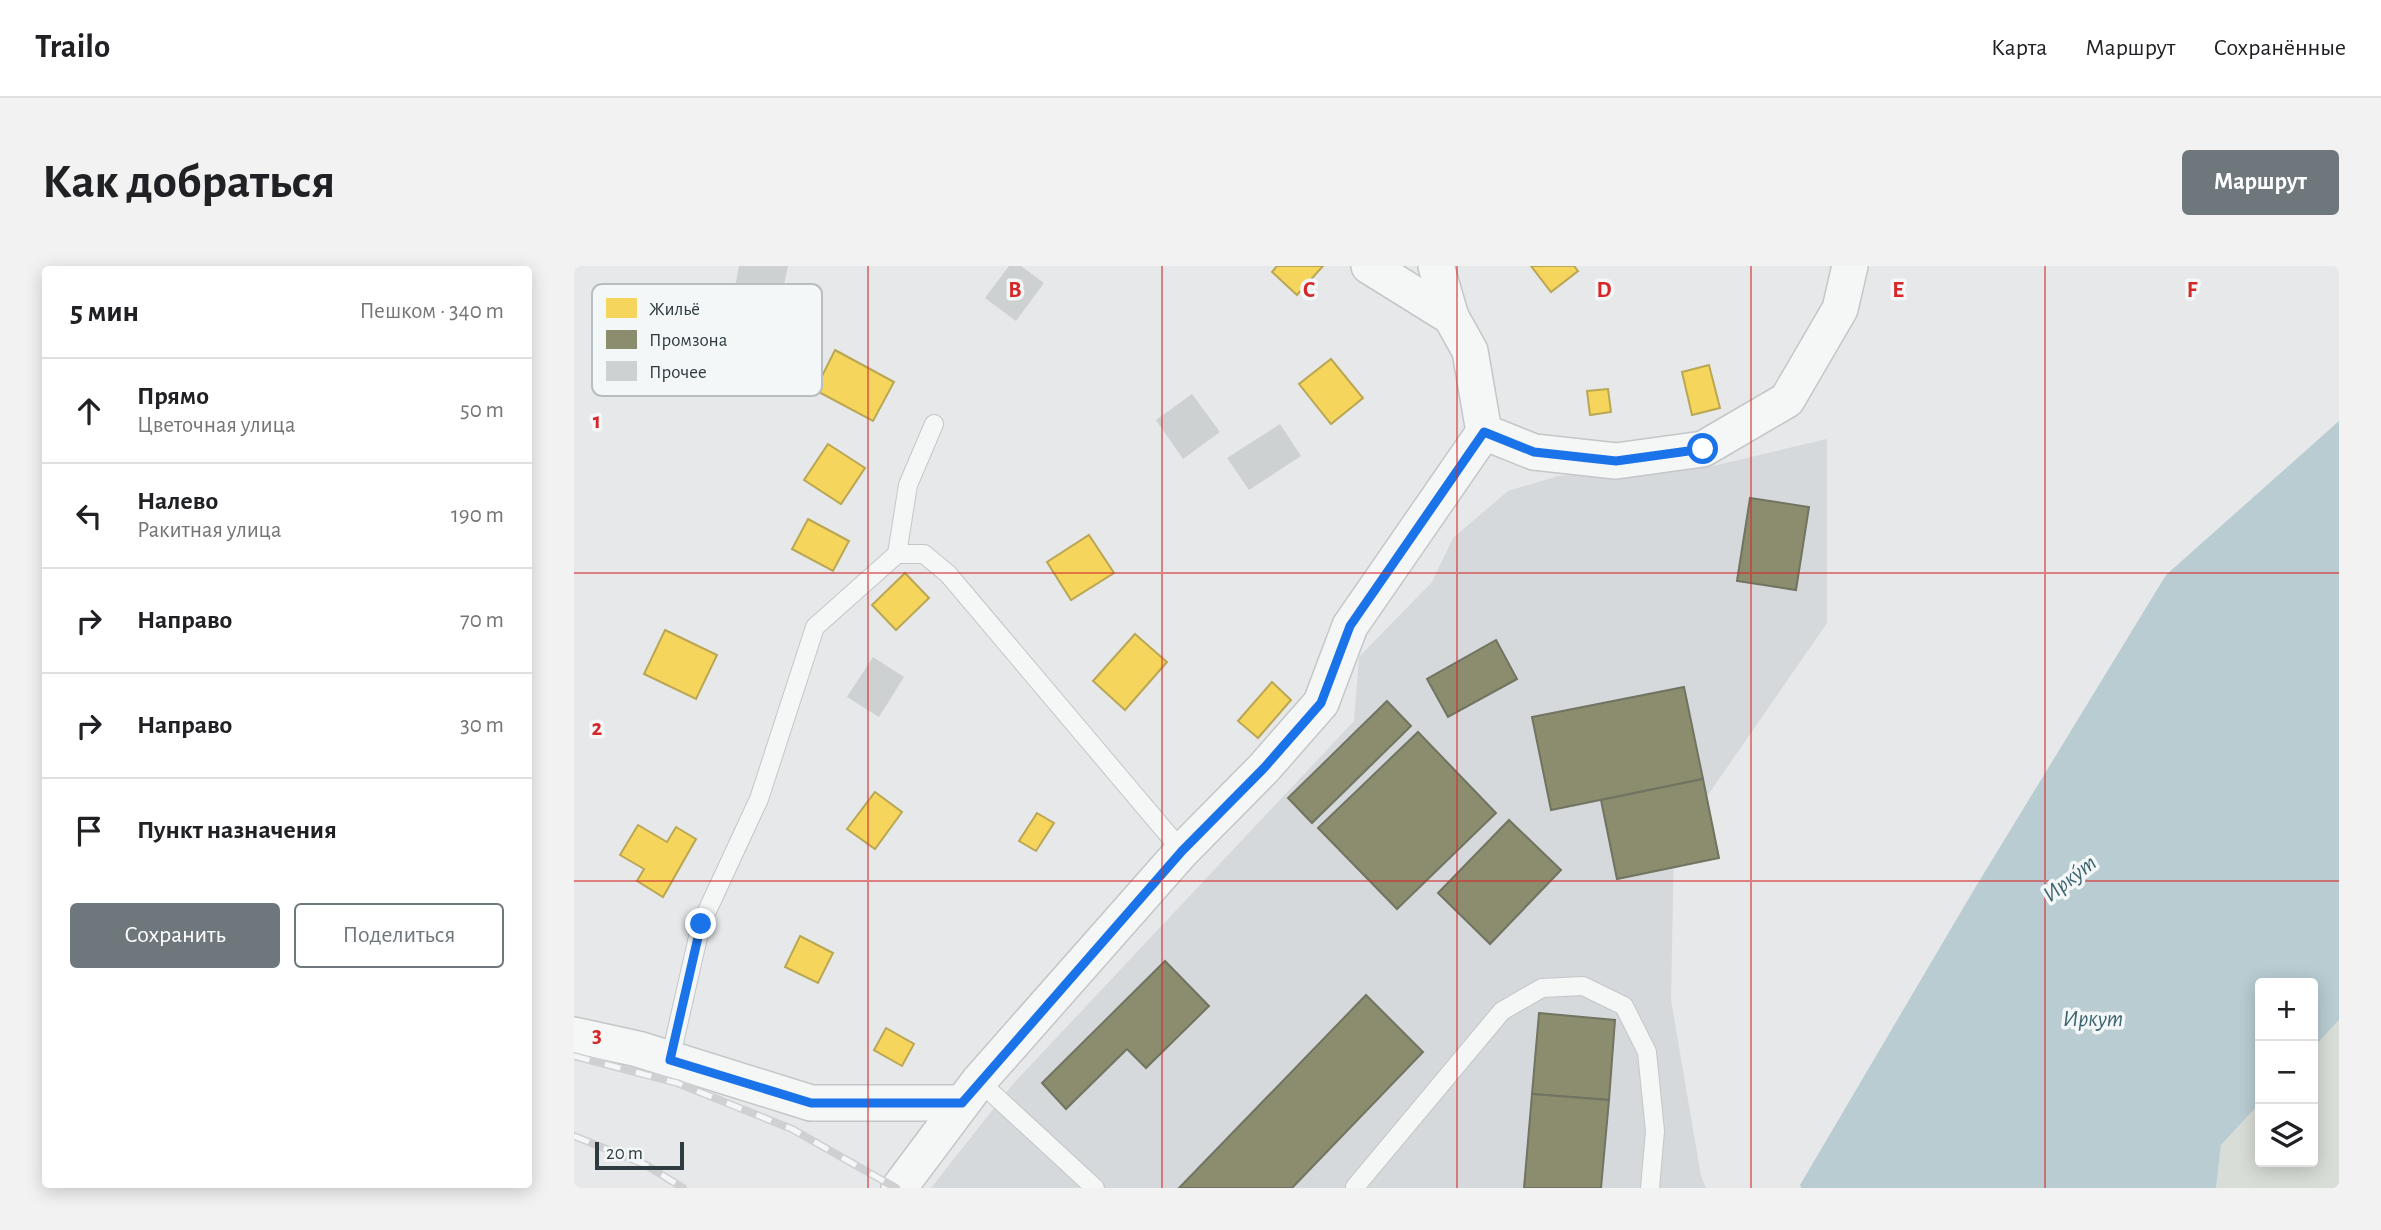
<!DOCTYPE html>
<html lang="ru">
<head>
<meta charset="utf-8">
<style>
	:root { --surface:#fff; --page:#f2f2f2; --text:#202124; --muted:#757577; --line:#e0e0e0; --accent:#6e787c }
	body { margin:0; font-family:"Alegreya Sans",sans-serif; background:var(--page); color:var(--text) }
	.controls { position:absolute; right:21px; bottom:21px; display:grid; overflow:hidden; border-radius:7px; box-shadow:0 4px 18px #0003 }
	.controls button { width:63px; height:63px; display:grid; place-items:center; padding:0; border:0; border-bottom:2px solid var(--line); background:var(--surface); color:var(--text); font:35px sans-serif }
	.scale { position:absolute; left:21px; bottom:18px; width:89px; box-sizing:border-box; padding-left:7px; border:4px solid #2e3c41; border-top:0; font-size:19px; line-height:24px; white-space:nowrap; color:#2e3c41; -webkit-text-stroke:5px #f4f7f8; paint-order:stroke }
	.stop { position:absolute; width:21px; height:21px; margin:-16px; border:5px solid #1a73e8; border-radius:50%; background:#fff }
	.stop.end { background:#1a73e8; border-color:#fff; box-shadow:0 2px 7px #0008 }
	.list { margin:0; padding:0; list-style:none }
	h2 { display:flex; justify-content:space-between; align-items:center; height:91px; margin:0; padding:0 28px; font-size:30px }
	h2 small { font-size:23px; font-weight:400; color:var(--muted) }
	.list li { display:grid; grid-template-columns:46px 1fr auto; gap:21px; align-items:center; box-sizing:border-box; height:105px; padding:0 28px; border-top:2px solid var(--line) }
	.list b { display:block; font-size:26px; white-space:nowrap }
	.list p { margin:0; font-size:23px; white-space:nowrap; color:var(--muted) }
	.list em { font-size:23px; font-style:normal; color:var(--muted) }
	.actions { display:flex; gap:14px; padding:21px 28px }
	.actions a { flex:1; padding:16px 0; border:2px solid var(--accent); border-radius:7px; text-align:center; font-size:24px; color:var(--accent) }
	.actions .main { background:var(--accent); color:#fff }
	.icon { flex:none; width:38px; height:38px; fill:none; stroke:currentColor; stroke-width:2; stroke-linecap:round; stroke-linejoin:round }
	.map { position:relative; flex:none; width:1765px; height:922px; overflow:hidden; border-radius:7px }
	header { display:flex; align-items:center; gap:42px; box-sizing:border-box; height:98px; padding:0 35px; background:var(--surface); border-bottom:2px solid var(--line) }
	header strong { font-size:33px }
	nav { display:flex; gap:38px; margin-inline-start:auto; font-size:24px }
	.intro { display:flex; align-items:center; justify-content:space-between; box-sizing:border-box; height:168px; padding:0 42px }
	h1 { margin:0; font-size:49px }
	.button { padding:18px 32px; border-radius:7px; background:var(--accent); color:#fff; font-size:24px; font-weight:700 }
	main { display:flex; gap:42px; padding:0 42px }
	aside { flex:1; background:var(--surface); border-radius:7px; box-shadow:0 4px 18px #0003 }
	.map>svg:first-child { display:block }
</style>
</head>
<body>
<header>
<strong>Trailo</strong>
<nav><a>Карта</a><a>Маршрут</a><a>Сохранённые</a></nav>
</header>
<div class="intro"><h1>Как добраться</h1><a class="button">Маршрут</a></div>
<main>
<aside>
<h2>5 мин<small>Пешком · 340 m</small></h2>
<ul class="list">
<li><svg class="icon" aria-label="ahead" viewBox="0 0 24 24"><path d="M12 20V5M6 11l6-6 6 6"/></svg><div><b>Прямо</b><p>Цветочная улица</p></div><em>50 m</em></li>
<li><svg class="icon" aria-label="left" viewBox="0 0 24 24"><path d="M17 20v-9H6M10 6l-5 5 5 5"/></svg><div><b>Налево</b><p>Ракитная улица</p></div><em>190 m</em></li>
<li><svg class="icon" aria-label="right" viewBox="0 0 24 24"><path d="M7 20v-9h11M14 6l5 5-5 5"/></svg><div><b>Направо</b></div><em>70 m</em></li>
<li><svg class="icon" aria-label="right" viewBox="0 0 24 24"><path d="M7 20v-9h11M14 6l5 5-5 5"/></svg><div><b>Направо</b></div><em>30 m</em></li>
<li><svg class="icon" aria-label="arrive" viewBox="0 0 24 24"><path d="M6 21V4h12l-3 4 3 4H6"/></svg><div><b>Пункт назначения</b></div></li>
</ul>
<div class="actions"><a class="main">Сохранить</a><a>Поделиться</a></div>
</aside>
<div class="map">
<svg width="1765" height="922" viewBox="0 0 1765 922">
	<rect width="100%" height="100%" fill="#e6e8ea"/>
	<!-- built -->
	<polygon fill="#d5d9dc" points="1253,173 1253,357 1100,578 1097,734 1127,910 1132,922 357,922 439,818 780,455 785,391 858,316 879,272 934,225 984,210 1139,200"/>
	<!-- green -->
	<polygon fill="#d9ddd7" points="1765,754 1765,922 1642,922 1647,879 1686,837 1686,896 1739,896 1739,782"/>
	<!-- water -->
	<polygon fill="#b8ccd1" points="1765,155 1765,754 1739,782 1739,717 1686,717 1686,837 1647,879 1642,922 1227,922 1226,919 1401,622 1592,309"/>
	<!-- homes -->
	<g fill="#f6d55c" stroke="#baa754" stroke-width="2">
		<polygon points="703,0 749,0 723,29 698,6"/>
		<polygon points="957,0 1000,0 1004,5 977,26"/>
		<polygon points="261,84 320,116 299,155 241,124"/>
		<polygon points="757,93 789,132 757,158 725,118"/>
		<polygon points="1135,99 1146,142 1118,149 1108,106"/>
		<polygon points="1034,123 1037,146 1016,149 1013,125"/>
		<polygon points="254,178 291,202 267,238 230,214"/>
		<polygon points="234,253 275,275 259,305 218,283"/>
		<polygon points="515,269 540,307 497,334 473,296"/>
		<polygon points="331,307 355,332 322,364 298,339"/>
		<polygon points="91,364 143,389 122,433 70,408"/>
		<polygon points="561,368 593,396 551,444 519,415"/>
		<polygon points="698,416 717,434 684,472 664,455"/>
		<polygon points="301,526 328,546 301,583 273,563"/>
		<polygon points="463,547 480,557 462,585 445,575"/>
		<polygon points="64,559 93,576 102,561 122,573 89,631 63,615 70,603 46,589"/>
		<polygon points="226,670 259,687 244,717 211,701"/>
		<polygon points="312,762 340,778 328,800 300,784"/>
	</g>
	<!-- industry -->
	<g fill="#8c8c6e" stroke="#707460" stroke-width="2">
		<polygon points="1176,232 1235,241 1222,324 1163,315"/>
		<polygon points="922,374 943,413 874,451 853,413"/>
		<polygon points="1110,421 1129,513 977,544 958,451"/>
		<polygon points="813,435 837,460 738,557 714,532"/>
		<polygon points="844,466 922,547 823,643 744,562"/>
		<polygon points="1129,513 1145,592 1043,613 1027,534"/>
		<polygon points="935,554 987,604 916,678 864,627"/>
		<polygon points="591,695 635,740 572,802 553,783 492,843 468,817"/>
		<polygon points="792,729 849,786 718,922 605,922"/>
		<polygon points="965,747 1041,754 1035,834 958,828"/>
		<polygon points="958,828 1035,834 1027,922 950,922"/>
	</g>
	<!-- building -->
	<g fill="#ced1d2">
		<polygon points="165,0 214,0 206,37 160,27"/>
		<polygon points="435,0 447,0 470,17 442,55 411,32"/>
		<polygon points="618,128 646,166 609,193 582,154"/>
		<polygon points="706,158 727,190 675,224 653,192"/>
		<polygon points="299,391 330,411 305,451 273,431"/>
	</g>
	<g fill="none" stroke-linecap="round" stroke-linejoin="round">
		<!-- lane casing -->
		<g stroke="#c4c6c8" stroke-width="20">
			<g id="lane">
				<polyline points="323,288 334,219 360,158"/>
				<polyline points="96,794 127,658 185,533 241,361 323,288 350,288 374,308 608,585"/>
				<polyline points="405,815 521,922"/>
				<polyline points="781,921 928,745 968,722 1009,720 1050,740 1073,786 1081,865 1076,922"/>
			</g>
		</g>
		<!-- street casing -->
		<g stroke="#c4c6c8" stroke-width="38">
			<g id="street">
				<polyline points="795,0 877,51 896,85 910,166"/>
				<polyline points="862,0 877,51"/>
				<polyline points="910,166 960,186 1042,195 1129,183 1213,134 1266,43 1276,0"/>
				<polyline points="0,769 64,783 237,837 388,837"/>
				<polyline points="325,922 405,815 608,585 690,502 747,437 776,360 910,166"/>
			</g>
		</g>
		<!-- lane -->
		<use href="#lane" stroke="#f5f6f6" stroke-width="18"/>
		<!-- street -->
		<use href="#street" stroke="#f5f6f6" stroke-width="35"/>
		<!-- rail casing -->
		<g stroke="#ced0d1" stroke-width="8">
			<g id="rail">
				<polyline points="0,790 103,817 218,863 322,922"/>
				<polyline points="0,870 72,899 109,922"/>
			</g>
		</g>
		<!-- rail -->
		<use href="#rail" stroke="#f4f7f8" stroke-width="5" stroke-dasharray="16" stroke-linecap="butt"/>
	</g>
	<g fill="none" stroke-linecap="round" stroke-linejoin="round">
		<!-- route -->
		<polyline stroke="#1a73e8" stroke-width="9" points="127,658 96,794 237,837 388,837 608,585 690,502 747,437 776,360 910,166 960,186 1042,195 1129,183"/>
	</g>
	<!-- grid -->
	<path fill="none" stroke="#d62828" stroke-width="2" stroke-opacity="0.55" d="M294,0V922M588,0V922M883,0V922M1177,0V922M1471,0V922M0,307H1765M0,615H1765"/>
	<g text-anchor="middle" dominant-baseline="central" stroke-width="7" stroke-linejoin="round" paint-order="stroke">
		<!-- water labels -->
		<g font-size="23" font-style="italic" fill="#3d6571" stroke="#f4f7f8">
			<text transform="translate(1496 613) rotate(-38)">Ирку́т</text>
			<text x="1519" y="753">Иркут</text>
		</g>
	</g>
	<!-- legend -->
	<rect x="18" y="18" width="230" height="112" rx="10" fill="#f4f7f8" stroke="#b9bfc1" stroke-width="2"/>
	<rect x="32" y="32" width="31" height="20" fill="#f6d55c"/>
	<rect x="32" y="64" width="31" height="19" fill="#8c8c6e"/>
	<rect x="32" y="95" width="31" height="20" fill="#ced1d2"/>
	<g font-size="19" fill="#2e3c41">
		<text x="75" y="49">Жильё</text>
		<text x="75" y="80">Промзона</text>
		<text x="75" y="112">Прочее</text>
	</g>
	<g font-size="23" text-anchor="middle" font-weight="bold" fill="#d62828" stroke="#f4f7f8" stroke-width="7" stroke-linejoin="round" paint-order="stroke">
		<text x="441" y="31">B</text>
		<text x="735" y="31">C</text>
		<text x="1030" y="31">D</text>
		<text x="1324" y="31">E</text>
		<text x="1618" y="31">F</text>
		<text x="23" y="162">1</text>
		<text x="23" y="469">2</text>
		<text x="23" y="776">3</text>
	</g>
</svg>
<div class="controls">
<button>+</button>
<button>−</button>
<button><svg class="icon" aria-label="layers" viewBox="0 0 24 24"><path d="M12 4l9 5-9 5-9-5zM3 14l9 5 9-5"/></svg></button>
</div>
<div class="scale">20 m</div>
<div class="stop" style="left:1129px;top:183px"></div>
<div class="stop end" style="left:127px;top:658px"></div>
</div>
</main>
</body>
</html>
